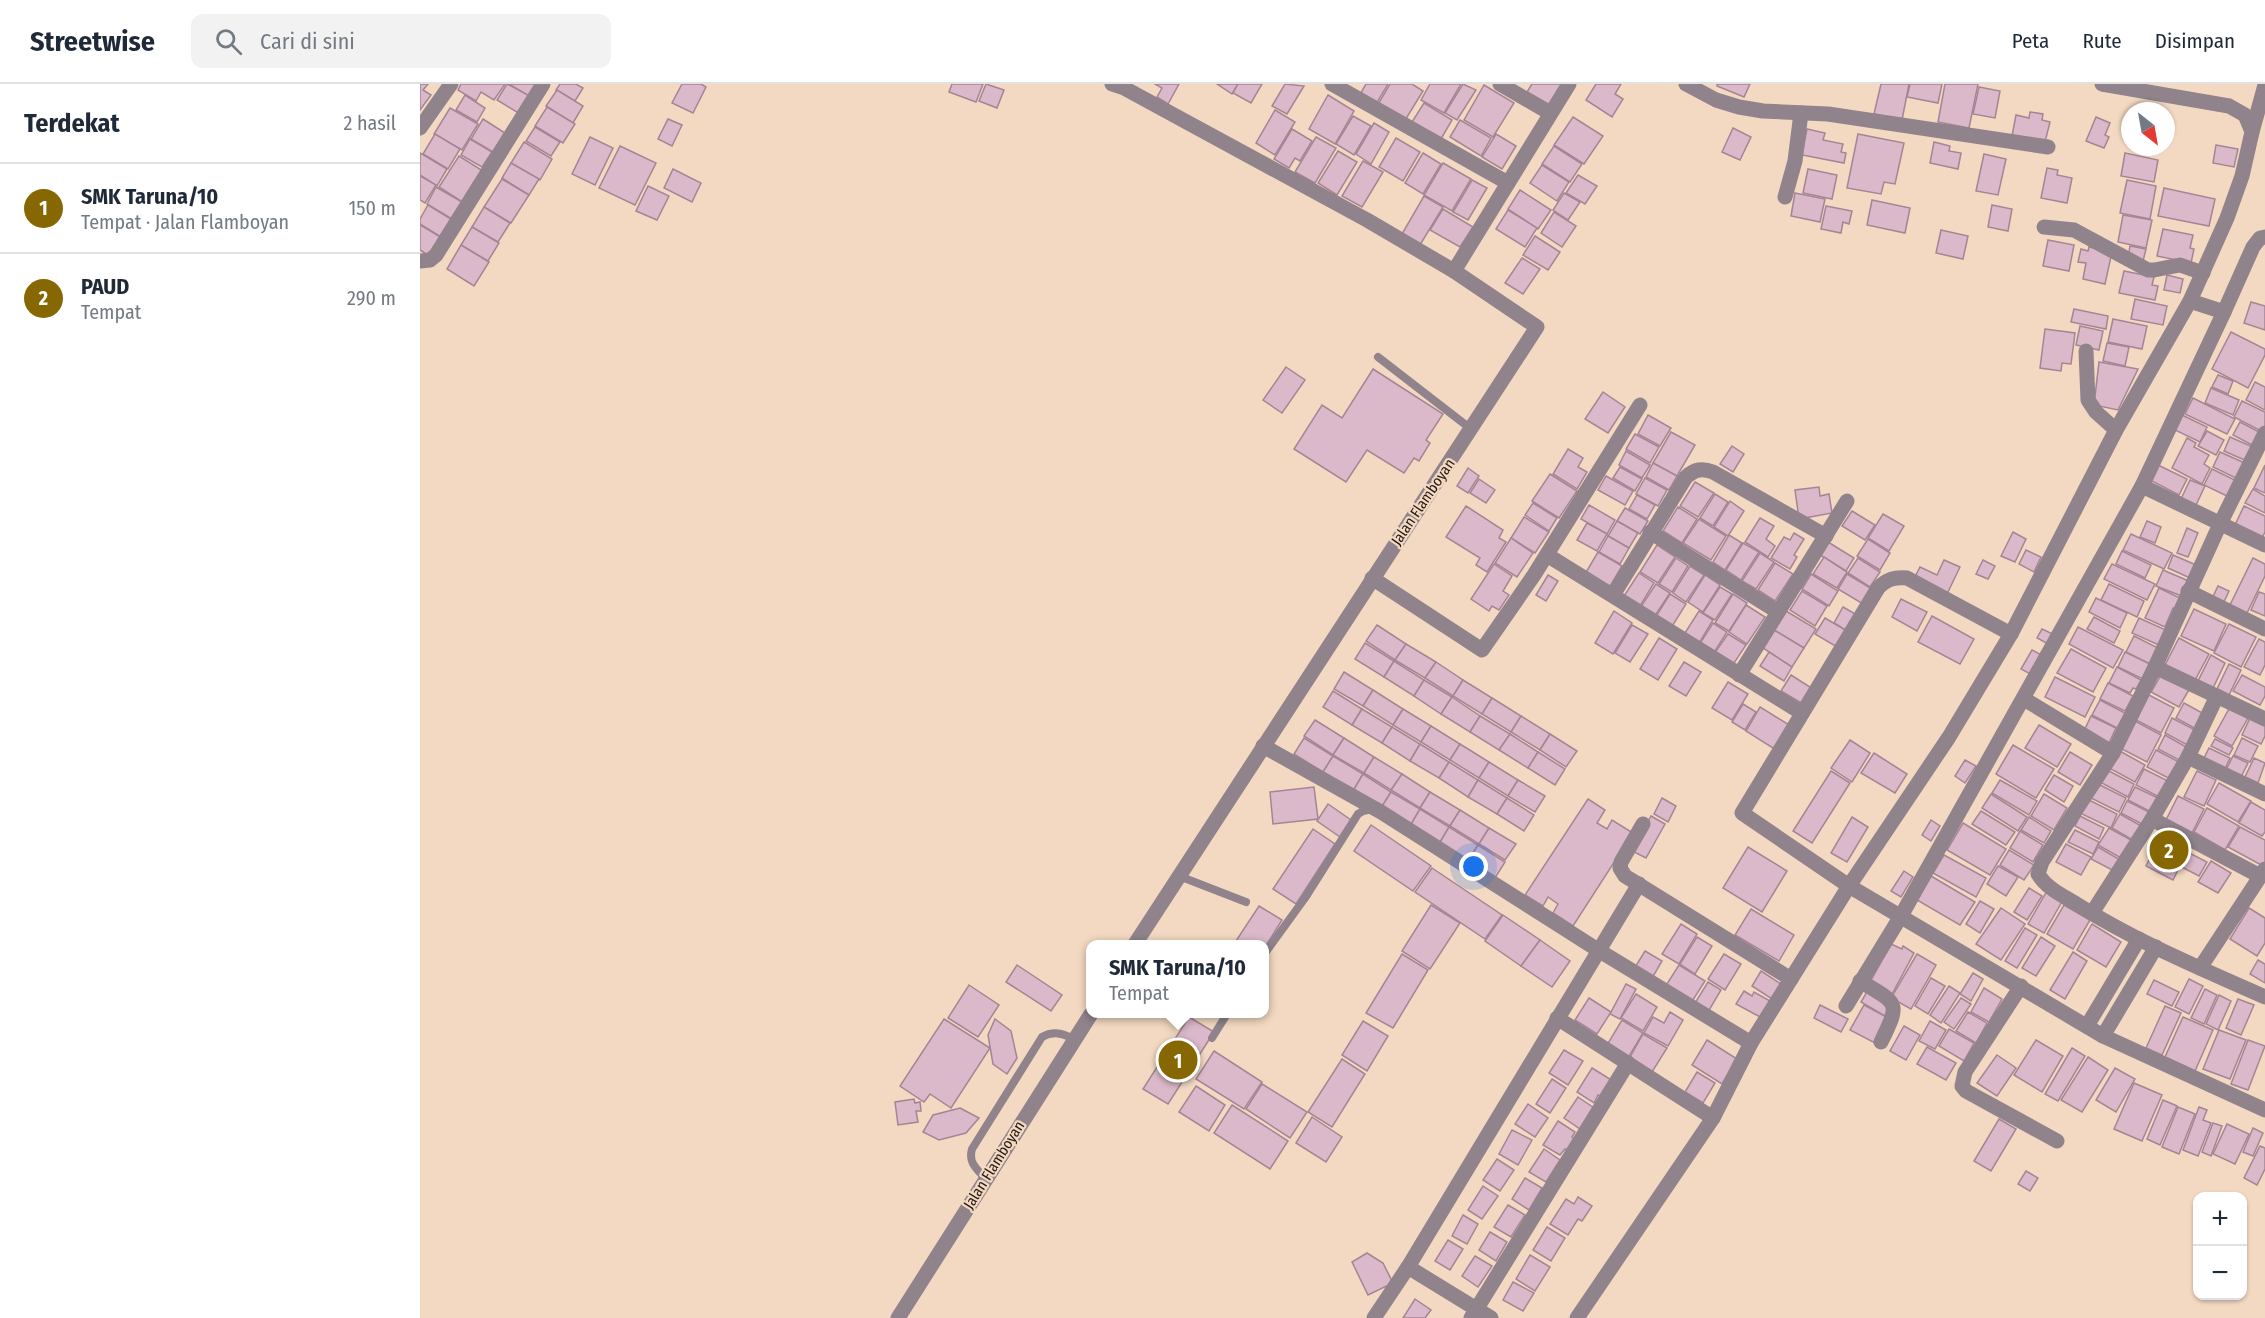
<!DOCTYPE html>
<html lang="id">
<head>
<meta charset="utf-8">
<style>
	:root { --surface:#fff; --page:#f2f2f3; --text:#1f2937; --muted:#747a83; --line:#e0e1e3; --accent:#866702 }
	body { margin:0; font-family:"Fira Sans Condensed",sans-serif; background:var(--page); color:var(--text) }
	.controls { position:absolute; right:18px; bottom:18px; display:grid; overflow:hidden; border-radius:12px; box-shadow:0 2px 4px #0004 }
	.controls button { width:54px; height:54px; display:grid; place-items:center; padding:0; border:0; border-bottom:2px solid var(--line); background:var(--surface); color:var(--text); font:30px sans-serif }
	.compass { position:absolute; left:1701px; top:18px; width:54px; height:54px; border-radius:50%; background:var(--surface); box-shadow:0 2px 4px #0004; rotate:149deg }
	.you { position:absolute; left:1054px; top:783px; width:21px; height:21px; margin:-15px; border:4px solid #fff; border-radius:50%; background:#1a73e8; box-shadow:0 0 0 9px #1a73e833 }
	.badge { display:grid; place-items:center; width:39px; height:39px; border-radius:50%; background:var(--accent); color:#fff; font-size:20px; font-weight:700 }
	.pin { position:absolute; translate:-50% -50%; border:3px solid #fff; box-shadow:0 2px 6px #0006 }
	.popup { position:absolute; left:666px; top:856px; width:183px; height:78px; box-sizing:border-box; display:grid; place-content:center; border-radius:12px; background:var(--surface); filter:drop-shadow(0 2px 4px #0005); font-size:20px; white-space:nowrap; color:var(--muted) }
	.popup b { font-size:22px; color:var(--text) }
	.popup::after { content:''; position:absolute; left:50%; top:100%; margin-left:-12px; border:12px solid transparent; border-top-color:var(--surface) }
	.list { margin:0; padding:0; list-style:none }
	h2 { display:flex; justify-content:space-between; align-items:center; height:78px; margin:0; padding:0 24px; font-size:26px }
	h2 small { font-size:20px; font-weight:400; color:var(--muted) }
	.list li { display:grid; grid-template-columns:39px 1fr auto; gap:18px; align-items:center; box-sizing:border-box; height:90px; padding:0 24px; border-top:2px solid var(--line) }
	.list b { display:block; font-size:22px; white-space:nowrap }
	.list p { margin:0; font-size:20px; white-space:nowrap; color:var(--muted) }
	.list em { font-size:20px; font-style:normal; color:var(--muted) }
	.icon { flex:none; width:33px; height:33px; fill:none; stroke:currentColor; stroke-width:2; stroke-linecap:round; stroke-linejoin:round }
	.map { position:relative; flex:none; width:1845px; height:1234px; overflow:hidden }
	header { display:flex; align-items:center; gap:36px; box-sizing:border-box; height:84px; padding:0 30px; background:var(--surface); border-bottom:2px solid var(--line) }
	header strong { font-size:28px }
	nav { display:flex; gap:33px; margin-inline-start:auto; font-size:21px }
	.search { width:420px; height:54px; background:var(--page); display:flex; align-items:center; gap:15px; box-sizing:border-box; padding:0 21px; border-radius:12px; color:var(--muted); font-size:22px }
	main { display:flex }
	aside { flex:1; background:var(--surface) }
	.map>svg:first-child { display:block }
</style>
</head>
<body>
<header>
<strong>Streetwise</strong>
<div class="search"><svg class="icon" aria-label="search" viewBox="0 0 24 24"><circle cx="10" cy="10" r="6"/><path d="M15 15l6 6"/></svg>Cari di sini</div>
<nav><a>Peta</a><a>Rute</a><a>Disimpan</a></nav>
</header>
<main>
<aside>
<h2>Terdekat<small>2 hasil</small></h2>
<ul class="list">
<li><span class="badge">1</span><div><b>SMK Taruna/10</b><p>Tempat · Jalan Flamboyan</p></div><em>150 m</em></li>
<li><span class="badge">2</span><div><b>PAUD</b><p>Tempat</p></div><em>290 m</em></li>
</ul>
</aside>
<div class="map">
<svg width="1845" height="1234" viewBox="0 0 1845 1234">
	<rect width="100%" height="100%" fill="#f3d9c2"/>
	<!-- building -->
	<g fill="#dcb9ca" stroke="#a48594" stroke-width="1.5">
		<polygon points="0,0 8,0 3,6 11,11 0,26"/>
		<polygon points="41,0 85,0 74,16 61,8 56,17 38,6"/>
		<polygon points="87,0 110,12 100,30 77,16"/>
		<polygon points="89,0 119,0 111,13"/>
		<polygon points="140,0 156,0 163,4 155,17 136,6"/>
		<polygon points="262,0 281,0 286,3 273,29 252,19"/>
		<polygon points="532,0 563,0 556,18 529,8"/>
		<polygon points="566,0 584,6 577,24 559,17"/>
		<polygon points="735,0 759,0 748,20 737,13 742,4"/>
		<polygon points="797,0 818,0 812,10"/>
		<polygon points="818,0 842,0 831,19 813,9"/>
		<polygon points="865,0 884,2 867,30 852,22"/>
		<polygon points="946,0 968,0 955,22 939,12"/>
		<polygon points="970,0 992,0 1003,7 984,38 957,22"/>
		<polygon points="1010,0 1041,0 1024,29 1001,16"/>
		<polygon points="1043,0 1056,6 1037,36 1025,29"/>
		<polygon points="1112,0 1143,0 1130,21 1107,8"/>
		<polygon points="1176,0 1201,0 1195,10 1203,15 1192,33 1166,16"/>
		<polygon points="1297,0 1330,0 1324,13 1297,2"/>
		<polygon points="1461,0 1489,0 1482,36 1454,30"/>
		<polygon points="1490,0 1522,0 1518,19 1487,13"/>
		<polygon points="1525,0 1558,0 1549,44 1518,38"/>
		<polygon points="1064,1 1094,19 1073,53 1044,36"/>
		<polygon points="1559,3 1580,7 1575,34 1553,30"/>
		<polygon points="137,6 163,22 153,39 126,22"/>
		<polygon points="45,11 65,24 57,38 36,26"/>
		<polygon points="908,11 934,27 915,60 889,45"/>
		<polygon points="1004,19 1032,36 1021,55 992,38"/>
		<polygon points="127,23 155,40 143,59 115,42"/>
		<polygon points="30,24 58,40 42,66 14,50"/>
		<polygon points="855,26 875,38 855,71 836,59"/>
		<polygon points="1610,28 1623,30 1622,36 1630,38 1625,58 1592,52 1596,31 1609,34"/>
		<polygon points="933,32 951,42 934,71 916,60"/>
		<polygon points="1153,33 1183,52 1164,80 1134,61"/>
		<polygon points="1676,33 1690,39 1685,51 1689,53 1684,64 1666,57"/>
		<polygon points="63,35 85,49 73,68 51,55"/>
		<polygon points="248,35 262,41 252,62 238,55"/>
		<polygon points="1040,36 1071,54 1061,72 1030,53"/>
		<polygon points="954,39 969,48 951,80 936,70"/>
		<polygon points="115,43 140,58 131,72 106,57"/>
		<polygon points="1313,44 1331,53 1320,76 1302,68"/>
		<polygon points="872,45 892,57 880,77 875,74 869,84 854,75"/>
		<polygon points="1387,45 1405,49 1403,56 1423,60 1421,68 1426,69 1424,79 1382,71"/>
		<polygon points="15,50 40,65 28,85 3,70"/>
		<polygon points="1076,50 1096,62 1082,85 1062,73"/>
		<polygon points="1438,50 1484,59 1475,100 1464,98 1461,110 1427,104"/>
		<polygon points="170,53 193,64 175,101 152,90"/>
		<polygon points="896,53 916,64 895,99 875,88"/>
		<polygon points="976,54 1000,68 983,97 959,83"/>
		<polygon points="50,55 72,68 62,83 41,71"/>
		<polygon points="104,58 132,75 120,96 91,79"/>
		<polygon points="1514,58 1530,62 1529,67 1541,69 1538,85 1510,79"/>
		<polygon points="1796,61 1818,65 1814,83 1793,79"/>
		<polygon points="200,62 236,79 215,121 179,104"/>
		<polygon points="1134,62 1162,80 1150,98 1122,80"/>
		<polygon points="918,67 937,78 917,111 898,99"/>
		<polygon points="0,69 27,85 17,102 0,91"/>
		<polygon points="1003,69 1021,80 1003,110 985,99"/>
		<polygon points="1705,69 1738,76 1734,98 1701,92"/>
		<polygon points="1564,70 1586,75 1578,111 1556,107"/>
		<polygon points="39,72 63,87 44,119 19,103"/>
		<polygon points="943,77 963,88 942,123 922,112"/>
		<polygon points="91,79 119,95 109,111 82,94"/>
		<polygon points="1023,79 1051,95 1032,127 1004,111"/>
		<polygon points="1122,81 1149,98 1137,117 1110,99"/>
		<polygon points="1627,84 1638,86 1637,91 1652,94 1647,119 1621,114"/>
		<polygon points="253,85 281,99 272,118 244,104"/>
		<polygon points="1388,85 1417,91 1412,115 1383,109"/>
		<polygon points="1158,91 1177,102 1165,120 1146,109"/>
		<polygon points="0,92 16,101 5,119 0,116"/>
		<polygon points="82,95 109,111 91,139 64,123"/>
		<polygon points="1052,96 1067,104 1048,136 1033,128"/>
		<polygon points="1707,96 1736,102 1730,135 1700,129"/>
		<polygon points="228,102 249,112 237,136 216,127"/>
		<polygon points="16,103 42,118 32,135 7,120"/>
		<polygon points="1744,104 1795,115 1789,142 1738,132"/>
		<polygon points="1100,106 1131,126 1118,145 1088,125"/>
		<polygon points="1144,109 1160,118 1148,136 1133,126"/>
		<polygon points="1375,109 1405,115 1400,138 1371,132"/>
		<polygon points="1004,112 1023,123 1000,161 982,150"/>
		<polygon points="1452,116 1490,124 1485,149 1447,141"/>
		<polygon points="8,121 31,135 21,153 0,140 0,135"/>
		<polygon points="1572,121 1592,125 1588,147 1568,143"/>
		<polygon points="1406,122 1432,127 1429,140 1423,138 1421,149 1401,145"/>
		<polygon points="64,123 90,139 78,158 52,143"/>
		<polygon points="1023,125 1053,143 1040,163 1010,146"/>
		<polygon points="1088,126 1117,144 1105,163 1076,145"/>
		<polygon points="1134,128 1156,142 1142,163 1121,149"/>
		<polygon points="1703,131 1732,136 1726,164 1698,158"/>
		<polygon points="0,141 22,154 11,173 0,166"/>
		<polygon points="52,143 79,159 68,177 41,161"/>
		<polygon points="1743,145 1773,151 1770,164 1774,165 1771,179 1737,172"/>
		<polygon points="1521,146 1548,152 1543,175 1516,169"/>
		<polygon points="1115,152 1140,168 1128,186 1103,171"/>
		<polygon points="1628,156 1654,161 1649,187 1623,182"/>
		<polygon points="41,161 69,178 54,202 27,185"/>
		<polygon points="1710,162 1726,165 1723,177 1708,174"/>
		<polygon points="1669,163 1692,168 1685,200 1663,195 1666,179 1658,178 1661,165 1668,167"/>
		<polygon points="1102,174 1120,185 1103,210 1085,199"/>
		<polygon points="1704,187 1734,193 1732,201 1738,202 1735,216 1699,209"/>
		<polygon points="1747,191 1763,195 1760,209 1744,206"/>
		<polygon points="1715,215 1747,222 1743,241 1711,235"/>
		<polygon points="1831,218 1845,222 1845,246 1824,239"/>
		<polygon points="1654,225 1688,232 1686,245 1651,238"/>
		<polygon points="1693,235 1727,242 1722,265 1688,258"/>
		<polygon points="1660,242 1683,247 1679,266 1656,261"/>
		<polygon points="1625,245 1655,249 1651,280 1642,279 1641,287 1620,284"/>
		<polygon points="1811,248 1845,265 1845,271 1828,304 1792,285"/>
		<polygon points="1687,259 1709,263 1705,282 1683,277"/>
		<polygon points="1679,278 1718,285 1698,326 1674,321"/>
		<polygon points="866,283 885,296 862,329 843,316"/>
		<polygon points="953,285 1023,330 1006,356 1010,359 999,377 994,374 984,389 947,366 926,398 874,365 902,321 922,334"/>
		<polygon points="1798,291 1813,297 1808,310 1792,303"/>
		<polygon points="1835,298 1845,303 1845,326 1826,316"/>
		<polygon points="1791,304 1819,316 1813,331 1785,319"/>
		<polygon points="1183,308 1205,323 1188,349 1165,335"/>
		<polygon points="1773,314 1815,335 1807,350 1765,330"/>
		<polygon points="1822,317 1845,328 1845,344 1843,348 1814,333"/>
		<polygon points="1228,331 1251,344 1240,362 1218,350"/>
		<polygon points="1762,331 1787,343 1780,358 1755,346"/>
		<polygon points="1820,338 1841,349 1834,362 1813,351"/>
		<polygon points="1787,347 1804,356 1796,371 1778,362"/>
		<polygon points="1251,348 1275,361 1257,392 1233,379"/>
		<polygon points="1215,350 1239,363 1230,379 1206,365"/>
		<polygon points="1810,353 1835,364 1829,378 1804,367"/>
		<polygon points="1767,354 1776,359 1774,363 1789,371 1784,380 1790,384 1782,400 1752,384"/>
		<polygon points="1312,362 1324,370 1313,388 1300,380"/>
		<polygon points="1148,365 1163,374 1158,383 1167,388 1157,405 1133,390"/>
		<polygon points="1206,367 1230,381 1222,394 1199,381"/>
		<polygon points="1800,368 1827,380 1820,396 1793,383"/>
		<polygon points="1233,379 1257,392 1249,406 1226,393"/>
		<polygon points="1738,381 1767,395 1759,411 1730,396"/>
		<polygon points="1845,381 1845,409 1834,404"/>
		<polygon points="1200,383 1222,395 1215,407 1193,394"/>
		<polygon points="1048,384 1059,392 1048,409 1037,402"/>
		<polygon points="1792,385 1819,398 1811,414 1784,401"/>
		<polygon points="1130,390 1157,407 1139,434 1112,417"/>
		<polygon points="1186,392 1213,407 1205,421 1178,406"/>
		<polygon points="1225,394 1247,406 1238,422 1216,410"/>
		<polygon points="1059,395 1075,406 1066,419 1050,409"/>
		<polygon points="1770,396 1785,402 1776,421 1761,415"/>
		<polygon points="1275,398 1294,409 1278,433 1260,422"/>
		<polygon points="1399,403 1400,412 1409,410 1412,429 1379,435 1375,406"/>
		<polygon points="1833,405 1845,412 1845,429 1825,419"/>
		<polygon points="1295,410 1308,418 1293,442 1280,434"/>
		<polygon points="1217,411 1235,421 1227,435 1209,425"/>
		<polygon points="1310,417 1324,427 1308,452 1294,443"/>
		<polygon points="1113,419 1137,434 1129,447 1105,431"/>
		<polygon points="1169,421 1195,436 1187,450 1161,435"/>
		<polygon points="1046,422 1083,446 1079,454 1086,458 1067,488 1056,481 1060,474 1026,453"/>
		<polygon points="1824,422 1845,432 1845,448 1842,454 1815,441"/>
		<polygon points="1258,423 1277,435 1262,459 1243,447"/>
		<polygon points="1205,424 1228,437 1220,450 1197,437"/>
		<polygon points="1432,427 1455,441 1445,456 1422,442"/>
		<polygon points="1463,430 1484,442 1469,467 1448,454"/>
		<polygon points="1104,433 1129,448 1115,469 1091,454"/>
		<polygon points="1340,434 1354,442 1346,455 1355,462 1348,473 1325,458"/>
		<polygon points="1279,435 1306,452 1291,476 1263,459"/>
		<polygon points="1197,437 1218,449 1209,464 1188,452"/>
		<polygon points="1727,437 1741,443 1735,459 1720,453"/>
		<polygon points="1167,439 1187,450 1177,467 1157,456"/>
		<polygon points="1767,444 1778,449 1768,473 1757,469"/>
		<polygon points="1593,448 1606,455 1595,478 1581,472"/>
		<polygon points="1374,449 1384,455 1374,471 1377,473 1370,485 1351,474 1364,453 1370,456"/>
		<polygon points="1711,450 1752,469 1744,485 1703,466"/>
		<polygon points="1309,451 1322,459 1305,486 1293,478"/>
		<polygon points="1188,452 1209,464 1200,480 1179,468"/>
		<polygon points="1091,454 1113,469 1097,493 1075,479"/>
		<polygon points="1448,455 1470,469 1460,486 1437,472"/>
		<polygon points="1408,458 1434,474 1426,487 1400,471"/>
		<polygon points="1323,459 1339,468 1321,496 1306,486"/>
		<polygon points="1237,461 1255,473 1238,499 1220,488"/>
		<polygon points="1606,466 1621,473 1614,488 1599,480"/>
		<polygon points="1702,467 1731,481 1725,494 1696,480"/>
		<polygon points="1178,468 1202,482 1189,504 1165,490"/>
		<polygon points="1340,469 1354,478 1336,505 1322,497"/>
		<polygon points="1753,471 1776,481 1770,494 1748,484"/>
		<polygon points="1404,473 1427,488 1417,504 1393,490"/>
		<polygon points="1256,474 1268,482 1252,508 1239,500"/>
		<polygon points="1438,474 1460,488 1450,503 1428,489"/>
		<polygon points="1833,474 1845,480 1845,492 1825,533 1808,525"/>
		<polygon points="1524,476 1540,483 1527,510 1494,495 1500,483 1517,491"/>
		<polygon points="1563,476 1575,482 1568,495 1556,490"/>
		<polygon points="1355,479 1373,490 1355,517 1338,506"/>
		<polygon points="1074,480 1092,492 1083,507 1089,511 1079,526 1072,522 1069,527 1051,515"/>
		<polygon points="1692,480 1735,500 1727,516 1684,495"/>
		<polygon points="1270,482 1284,491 1266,518 1253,509"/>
		<polygon points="1743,486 1771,498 1764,513 1736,502"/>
		<polygon points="1219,489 1234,499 1220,522 1204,512"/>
		<polygon points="1391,490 1418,507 1409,522 1382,505"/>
		<polygon points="1427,490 1452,505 1443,520 1418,505"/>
		<polygon points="1128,491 1138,497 1126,517 1116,511"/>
		<polygon points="1285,491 1300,501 1283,528 1268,518"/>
		<polygon points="1236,500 1250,509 1234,533 1220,524"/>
		<polygon points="1689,500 1724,517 1717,533 1681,516"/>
		<polygon points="1798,502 1809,507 1802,522 1791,517"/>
		<polygon points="1300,503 1312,510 1295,536 1283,529"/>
		<polygon points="1739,504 1762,515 1757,526 1753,524 1745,543 1725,534"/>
		<polygon points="1382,507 1407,522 1395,542 1370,526"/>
		<polygon points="1839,508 1845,510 1845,532 1831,526"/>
		<polygon points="1250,510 1266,520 1251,544 1235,534"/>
		<polygon points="1313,510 1327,519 1309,547 1295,539"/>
		<polygon points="1676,514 1707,529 1700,544 1669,528"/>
		<polygon points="1481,515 1507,528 1497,547 1472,533"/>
		<polygon points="1326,521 1345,533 1327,560 1309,548"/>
		<polygon points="1423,523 1437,531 1427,547 1414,539"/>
		<polygon points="1774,525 1806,540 1794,567 1761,552"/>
		<polygon points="1194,527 1212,539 1193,570 1175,559"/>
		<polygon points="1279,527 1293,536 1278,561 1263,552"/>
		<polygon points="1366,527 1396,545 1384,564 1354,546"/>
		<polygon points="1512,532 1554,555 1540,580 1498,558"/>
		<polygon points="1674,533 1700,547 1694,559 1667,545"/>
		<polygon points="1405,534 1427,547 1417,563 1395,550"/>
		<polygon points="1719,534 1748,547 1741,562 1712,549"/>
		<polygon points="1293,539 1307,548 1293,570 1279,561"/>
		<polygon points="1809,540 1836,553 1821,583 1794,569"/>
		<polygon points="957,541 986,560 975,576 946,557"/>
		<polygon points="1212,541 1228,550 1210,578 1195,569"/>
		<polygon points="1658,543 1703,566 1693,584 1649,560"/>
		<polygon points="1622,545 1637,552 1632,562 1617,554"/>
		<polygon points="1354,546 1384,564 1372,583 1343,564"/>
		<polygon points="1308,550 1326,561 1312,582 1294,570"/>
		<polygon points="1714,552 1740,565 1732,581 1706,568"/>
		<polygon points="1239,554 1257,565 1238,596 1220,585"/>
		<polygon points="1759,554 1789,570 1774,598 1744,583"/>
		<polygon points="1839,555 1845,558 1845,581 1840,591 1824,583"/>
		<polygon points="945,559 974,577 964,593 935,575"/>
		<polygon points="986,560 1016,578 1005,594 975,576"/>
		<polygon points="1651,565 1686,584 1673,608 1637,589"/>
		<polygon points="1612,566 1625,573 1614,592 1601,585"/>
		<polygon points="1349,568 1372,583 1364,597 1340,582"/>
		<polygon points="1705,568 1732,581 1725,596 1698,583"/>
		<polygon points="1791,571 1805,579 1793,604 1778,597"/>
		<polygon points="974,577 1004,596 994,612 964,593"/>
		<polygon points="1016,578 1043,596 1033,612 1005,594"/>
		<polygon points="1264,578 1281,588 1266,612 1249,602"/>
		<polygon points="1809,580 1821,586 1809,611 1797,605"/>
		<polygon points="1697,583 1721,596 1716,605 1713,604 1710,609 1689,599"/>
		<polygon points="924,588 953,606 943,622 914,605"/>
		<polygon points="1742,589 1770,604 1759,623 1731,608"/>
		<polygon points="1371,591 1393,605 1383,620 1361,607"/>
		<polygon points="1822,591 1845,603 1845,612 1840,621 1813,607"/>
		<polygon points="1635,593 1675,613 1665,633 1625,613"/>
		<polygon points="1004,596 1032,613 1021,630 994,612"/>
		<polygon points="1043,596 1072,614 1062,630 1033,612"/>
		<polygon points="1308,598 1328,610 1312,636 1292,624"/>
		<polygon points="1688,599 1713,612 1705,627 1680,615"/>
		<polygon points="953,606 983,625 973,641 943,622"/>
		<polygon points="913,607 942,625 932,641 903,623"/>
		<polygon points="1729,611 1754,624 1741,649 1716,636"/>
		<polygon points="1032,613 1060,632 1050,648 1021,630"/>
		<polygon points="1072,614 1101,632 1091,648 1062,630"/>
		<polygon points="1680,616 1705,629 1697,644 1672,631"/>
		<polygon points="1764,619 1786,631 1778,646 1756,634"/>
		<polygon points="1323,620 1336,628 1325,646 1312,638"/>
		<polygon points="1340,623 1371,642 1356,666 1326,647"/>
		<polygon points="1810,623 1828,634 1812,662 1794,652"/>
		<polygon points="942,625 972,643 962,659 932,641"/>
		<polygon points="983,625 1011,642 1001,658 973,641"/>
		<polygon points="1060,632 1090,650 1079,666 1050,648"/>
		<polygon points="1101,632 1130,650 1120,666 1091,648"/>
		<polygon points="1671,632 1696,644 1689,659 1664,647"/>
		<polygon points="1752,634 1779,648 1771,663 1745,649"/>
		<polygon points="1830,634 1845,642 1845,652 1841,660 1822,651"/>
		<polygon points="895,636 924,654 913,671 884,652"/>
		<polygon points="1715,637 1741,651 1727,678 1700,664"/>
		<polygon points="1619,641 1651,660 1637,683 1605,664"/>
		<polygon points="1011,642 1040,660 1030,676 1001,658"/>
		<polygon points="972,643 1000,660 990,677 962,659"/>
		<polygon points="1090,650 1118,668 1108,684 1079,666"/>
		<polygon points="1130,650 1157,667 1146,683 1120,666"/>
		<polygon points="1745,651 1768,664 1761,677 1738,665"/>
		<polygon points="884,654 913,672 903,688 874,670"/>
		<polygon points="924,654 954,673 944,689 913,671"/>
		<polygon points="1822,654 1838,662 1830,678 1814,671"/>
		<polygon points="1795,655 1813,664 1809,671 1791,662"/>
		<polygon points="1430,656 1450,669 1432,698 1411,684"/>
		<polygon points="1000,660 1029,678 1019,694 990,677"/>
		<polygon points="1040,660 1069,678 1059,694 1030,676"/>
		<polygon points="1593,661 1634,685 1616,714 1576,690"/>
		<polygon points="1789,664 1810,674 1805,685 1783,676"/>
		<polygon points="1698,666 1725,681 1715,698 1689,684"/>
		<polygon points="1736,666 1761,679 1752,696 1727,683"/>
		<polygon points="1118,668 1145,685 1135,701 1108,684"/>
		<polygon points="1650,668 1672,681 1660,701 1638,688"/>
		<polygon points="1454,669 1487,690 1475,709 1441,689"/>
		<polygon points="913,672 943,690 933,707 903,688"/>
		<polygon points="1813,672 1828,679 1821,693 1806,686"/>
		<polygon points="954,673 982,690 971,706 944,689"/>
		<polygon points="1834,674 1845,679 1838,699 1825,693"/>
		<polygon points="1545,676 1556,682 1545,699 1535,692"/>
		<polygon points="1029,678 1058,696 1048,713 1019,694"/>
		<polygon points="1069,678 1098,696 1088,712 1059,694"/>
		<polygon points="1724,685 1750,698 1741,714 1716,701"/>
		<polygon points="1687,686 1714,700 1708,713 1680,698"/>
		<polygon points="1411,687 1430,699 1392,759 1373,747"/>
		<polygon points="1777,687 1796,696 1784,722 1764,713"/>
		<polygon points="943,690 971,708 961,724 933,707"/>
		<polygon points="982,690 1010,708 1000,724 971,706"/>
		<polygon points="1634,691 1653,702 1644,718 1625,706"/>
		<polygon points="1058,696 1087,714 1077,730 1048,713"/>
		<polygon points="1098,696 1125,712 1115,728 1088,712"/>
		<polygon points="1580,696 1617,717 1609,731 1572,709"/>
		<polygon points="1799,699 1831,717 1818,738 1787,720"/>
		<polygon points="1678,700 1706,714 1699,728 1671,714"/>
		<polygon points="894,703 898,735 853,740 850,708"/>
		<polygon points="1715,703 1740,715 1733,729 1708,716"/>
		<polygon points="971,708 1000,725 990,742 961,724"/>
		<polygon points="1010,708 1040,726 1030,742 1000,724"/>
		<polygon points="1571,710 1607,733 1598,747 1562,724"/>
		<polygon points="1624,710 1647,724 1634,746 1611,732"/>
		<polygon points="1758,712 1784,725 1772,749 1746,736"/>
		<polygon points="1087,714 1114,731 1104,747 1077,730"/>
		<polygon points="1242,714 1256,722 1248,738 1234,730"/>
		<polygon points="1168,715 1185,726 1177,739 1187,745 1192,736 1213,749 1153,842 1133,829 1138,820 1128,813 1123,822 1105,811"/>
		<polygon points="1667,715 1697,730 1691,744 1660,729"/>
		<polygon points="1707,717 1729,728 1722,740 1701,729"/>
		<polygon points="1831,718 1845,726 1845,748 1842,752 1819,739"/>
		<polygon points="908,720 931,736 920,753 897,737"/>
		<polygon points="1787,724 1819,742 1805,766 1774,748"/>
		<polygon points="1000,725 1029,743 1019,760 990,742"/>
		<polygon points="1040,726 1069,744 1059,760 1030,742"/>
		<polygon points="1561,727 1595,748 1586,761 1552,740"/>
		<polygon points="1700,730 1723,743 1711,755 1692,744"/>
		<polygon points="1231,732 1245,740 1226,774 1212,767"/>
		<polygon points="1660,732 1684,744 1679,755 1655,742"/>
		<polygon points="1432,733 1448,743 1427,778 1411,769"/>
		<polygon points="1609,733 1631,747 1624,759 1601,746"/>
		<polygon points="1511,736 1520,742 1511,757 1502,751"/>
		<polygon points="1543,739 1586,765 1570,791 1527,766"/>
		<polygon points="951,741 1011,782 993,807 934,767"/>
		<polygon points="1029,743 1058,761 1048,777 1019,760"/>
		<polygon points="1820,743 1845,756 1845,779 1843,782 1808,763"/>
		<polygon points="1069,744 1096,760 1085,776 1059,760"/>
		<polygon points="1689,744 1711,756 1701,774 1678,761"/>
		<polygon points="893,745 915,760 876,820 853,805"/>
		<polygon points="1655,746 1679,758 1673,770 1648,758"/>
		<polygon points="1600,747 1623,761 1613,778 1590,764"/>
		<polygon points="1740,754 1787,778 1779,792 1760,782 1753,796 1726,782"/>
		<polygon points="1646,760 1671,773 1661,791 1636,778"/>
		<polygon points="1058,761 1085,778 1075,794 1048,777"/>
		<polygon points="1328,763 1367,787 1342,828 1303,804"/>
		<polygon points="1678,763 1702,777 1696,788 1671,775"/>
		<polygon points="1589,766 1614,781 1604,796 1580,781"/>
		<polygon points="1524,771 1566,794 1556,813 1513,789"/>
		<polygon points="1791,777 1811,789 1798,809 1778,798"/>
		<polygon points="1578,782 1598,793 1586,812 1567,800"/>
		<polygon points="1012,784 1082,831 1065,855 995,808"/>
		<polygon points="1484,787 1493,793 1481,813 1471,807"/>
		<polygon points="1511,792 1555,818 1540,841 1497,816"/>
		<polygon points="1609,804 1622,812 1607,836 1594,828"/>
		<polygon points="1627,807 1643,816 1624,849 1608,840"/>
		<polygon points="1560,817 1574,825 1560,849 1546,840"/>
		<polygon points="1011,821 1040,839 1010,885 982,867"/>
		<polygon points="1644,821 1670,836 1653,865 1627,850"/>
		<polygon points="839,822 862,836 845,863 845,860 814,860"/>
		<polygon points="1581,824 1605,840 1581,876 1556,860"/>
		<polygon points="1829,824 1845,834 1845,859 1837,872 1810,855"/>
		<polygon points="1331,825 1374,851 1359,877 1315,851"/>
		<polygon points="1083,831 1120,856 1101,882 1065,857"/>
		<polygon points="1261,840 1277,850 1259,880 1242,870"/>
		<polygon points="1672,840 1701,858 1686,883 1657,866"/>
		<polygon points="1605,844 1617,851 1597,884 1585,877"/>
		<polygon points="1277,853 1292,862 1275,890 1260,880"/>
		<polygon points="1621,853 1635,862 1616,892 1602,884"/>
		<polygon points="1120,856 1150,877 1132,903 1101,882"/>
		<polygon points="1471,860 1482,865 1483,862 1494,869 1471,912 1449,900"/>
		<polygon points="1225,867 1242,877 1231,896 1214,885"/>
		<polygon points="1653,868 1667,877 1645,915 1630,906"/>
		<polygon points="982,870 1008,886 973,944 946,929"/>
		<polygon points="1304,870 1321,880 1305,906 1288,895"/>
		<polygon points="1497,870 1516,881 1491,925 1471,914"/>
		<polygon points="1838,876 1845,880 1845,899 1830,890"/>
		<polygon points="597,881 642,911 631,927 586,898"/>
		<polygon points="1259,881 1285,897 1271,919 1245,903"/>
		<polygon points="1341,887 1361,900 1352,915 1332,902"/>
		<polygon points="1553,889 1563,895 1551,917 1540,910"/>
		<polygon points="1511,894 1525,902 1508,930 1495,922"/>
		<polygon points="1769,895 1783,902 1769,930 1755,923"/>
		<polygon points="1734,896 1759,908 1752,922 1727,910"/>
		<polygon points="1288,898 1301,906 1288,928 1275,919"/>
		<polygon points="1206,900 1216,905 1200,935 1190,930"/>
		<polygon points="549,901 579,921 558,953 528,934"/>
		<polygon points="1529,902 1540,909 1521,939 1510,931"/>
		<polygon points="1564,904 1582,915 1569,938 1551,928"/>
		<polygon points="1785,905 1797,911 1784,940 1771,934"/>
		<polygon points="1448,906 1472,920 1465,932 1441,918"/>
		<polygon points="1324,907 1332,912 1334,908 1350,917 1340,933 1316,920"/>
		<polygon points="1216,910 1237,923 1223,947 1201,934"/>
		<polygon points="1799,911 1811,917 1798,946 1786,940"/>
		<polygon points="1169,914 1191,928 1177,950 1155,936"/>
		<polygon points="1541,914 1551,920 1534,945 1524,938"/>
		<polygon points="1818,915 1834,921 1821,951 1806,944"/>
		<polygon points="1400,921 1428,935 1421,948 1394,934"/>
		<polygon points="1444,921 1470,935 1457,960 1430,946"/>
		<polygon points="1745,922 1761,929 1742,971 1726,964"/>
		<polygon points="1250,928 1263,936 1248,962 1224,949 1233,933 1244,939"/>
		<polygon points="1548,928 1567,939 1556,959 1536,947"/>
		<polygon points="769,933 794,948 748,1020 723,1005"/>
		<polygon points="1763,933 1793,946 1775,987 1745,973"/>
		<polygon points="524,935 570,964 531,1024 510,1010 504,1018 480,1002"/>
		<polygon points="575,935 591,947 597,974 587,990 573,980 568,951"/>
		<polygon points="1202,936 1223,949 1208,974 1187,961"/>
		<polygon points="943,937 968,952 947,987 922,971"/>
		<polygon points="1510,937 1526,946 1515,965 1499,957"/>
		<polygon points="1484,942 1500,951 1486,976 1470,967"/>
		<polygon points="1529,945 1554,959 1544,977 1519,962"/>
		<polygon points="1799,946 1826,956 1810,995 1783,985"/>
		<polygon points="1223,950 1247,964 1232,988 1209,975"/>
		<polygon points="1287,956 1317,975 1302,1000 1272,981"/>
		<polygon points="1616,956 1643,972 1622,1008 1594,991"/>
		<polygon points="1828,956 1845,962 1828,1006 1811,1000"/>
		<polygon points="1507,963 1536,979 1526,996 1497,980"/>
		<polygon points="1652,964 1665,972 1638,1017 1625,1010"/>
		<polygon points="1144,966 1163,977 1148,1001 1129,989"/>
		<polygon points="794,967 842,998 824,1025 776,995"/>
		<polygon points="1577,971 1596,984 1577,1012 1557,999"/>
		<polygon points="1668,973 1688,986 1662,1028 1641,1016"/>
		<polygon points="922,975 945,990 912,1043 888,1028"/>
		<polygon points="1172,984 1193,997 1182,1013 1178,1011 1174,1019 1157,1008"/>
		<polygon points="1695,984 1715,995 1696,1028 1676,1016"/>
		<polygon points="1277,988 1295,999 1283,1019 1265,1008"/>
		<polygon points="1132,995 1146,1004 1130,1029 1116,1020"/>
		<polygon points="1714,999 1742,1011 1722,1057 1694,1045"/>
		<polygon points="842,1000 887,1028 870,1054 826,1025"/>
		<polygon points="776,1002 805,1021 789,1047 759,1028"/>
		<polygon points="1158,1013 1174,1024 1160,1045 1144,1034"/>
		<polygon points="494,1015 495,1019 500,1018 501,1027 496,1027 498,1038 478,1041 475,1018"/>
		<polygon points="1743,1016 1757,1022 1740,1061 1727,1055"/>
		<polygon points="1108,1020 1128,1034 1115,1053 1095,1040"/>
		<polygon points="812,1021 868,1057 850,1085 794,1049"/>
		<polygon points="1758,1023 1775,1030 1759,1070 1742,1063"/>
		<polygon points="1779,1023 1787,1026 1783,1036 1791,1039 1778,1072 1763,1066"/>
		<polygon points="540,1024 559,1034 546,1049 519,1056 503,1048 513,1031"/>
		<polygon points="892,1033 922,1053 906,1078 876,1059"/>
		<polygon points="1579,1035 1596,1045 1571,1087 1554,1077"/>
		<polygon points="1138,1037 1155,1048 1152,1053 1156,1056 1149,1067 1145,1065 1140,1071 1123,1061"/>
		<polygon points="1793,1039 1802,1042 1791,1072 1782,1068"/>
		<polygon points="1807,1040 1829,1050 1815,1080 1793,1070"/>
		<polygon points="1833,1044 1843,1049 1833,1072 1823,1068"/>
		<polygon points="1092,1046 1112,1056 1098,1081 1079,1070"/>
		<polygon points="1840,1062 1845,1064 1845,1085 1837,1101 1824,1094"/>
		<polygon points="1124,1065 1140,1076 1126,1098 1109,1088"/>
		<polygon points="1077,1075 1094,1086 1080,1107 1063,1096"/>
		<polygon points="1606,1087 1618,1094 1610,1107 1598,1100"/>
		<polygon points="1105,1094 1122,1104 1109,1126 1092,1115"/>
		<polygon points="1063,1102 1078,1112 1062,1135 1048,1126"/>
		<polygon points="1158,1113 1172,1122 1162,1137 1158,1135 1148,1151 1130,1140 1146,1115 1154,1120"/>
		<polygon points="1088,1121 1105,1131 1091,1153 1074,1143"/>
		<polygon points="1043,1131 1058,1140 1047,1160 1032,1152"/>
		<polygon points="1127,1143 1145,1154 1131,1177 1113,1166"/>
		<polygon points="1070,1148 1087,1158 1076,1177 1059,1166"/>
		<polygon points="1028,1156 1043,1165 1030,1186 1015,1177"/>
		<polygon points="947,1169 963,1179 973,1199 948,1211 932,1178"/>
		<polygon points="1110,1171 1130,1183 1115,1207 1096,1195"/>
		<polygon points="1055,1172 1072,1182 1058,1203 1042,1192"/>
		<polygon points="1093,1198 1114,1209 1103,1227 1083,1216"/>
		<polygon points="995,1215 1011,1226 1005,1234 983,1234"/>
	</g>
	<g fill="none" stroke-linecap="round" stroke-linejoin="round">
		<!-- lane -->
		<g stroke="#90838c" stroke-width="8">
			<polyline points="958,273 1051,345"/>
			<polyline points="759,792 826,818"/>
			<polyline points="845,869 885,814 938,730 943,727 952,725"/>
			<polyline points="792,954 807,930"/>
			<path d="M565,1094C557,1085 548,1079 552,1065L622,953C634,946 643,950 655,955"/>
		</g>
		<!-- street -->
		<g stroke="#90838c" stroke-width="15">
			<polyline points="692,0 704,4 947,136 1034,187"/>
			<polyline points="912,0 1088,99"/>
			<polyline points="1080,0 1130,29"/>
			<polyline points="1266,0 1296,16 1319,23 1343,27 1408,30 1628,63"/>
			<polyline points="0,44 31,0"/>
			<polyline points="1832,48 1845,1"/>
			<polyline points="1365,113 1375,77 1381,29"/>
			<polyline points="1624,143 1654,146 1728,186 1734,186 1760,181 1783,189"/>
			<polyline points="0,177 10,176 16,171 123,0"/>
			<polyline points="1770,217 1804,228"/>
			<polyline points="1666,267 1668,316 1676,328 1696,346"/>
			<path d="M1845,349L1800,440L1735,583L1693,669L1622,778L1618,790C1627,805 1644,812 1658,821C1717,858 1782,885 1845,913"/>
			<polyline points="1722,402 1845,461"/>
			<polyline points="1230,448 1358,528"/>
			<polyline points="1127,471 1382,629"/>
			<polyline points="952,494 1062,566 1114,491 1220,321"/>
			<polyline points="1768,507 1845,545"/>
			<path d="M1193,511L1266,393C1275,385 1282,384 1293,388L1406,452"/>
			<path d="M1591,550L1487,494C1474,493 1467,495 1458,504L1322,729L1429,802L1683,952L1845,1026"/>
			<polyline points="1735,583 1845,635"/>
			<polyline points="1319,591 1427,417"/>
			<polyline points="1604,615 1693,669"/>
			<polyline points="843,662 961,728 1178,866 1331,959"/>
			<polyline points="1768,673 1845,710"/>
			<polyline points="1732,735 1840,792"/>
			<polyline points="1223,740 1201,778 1200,784 1205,792 1371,895"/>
			<polyline points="1672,829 1732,735 1768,673 1797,612"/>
			<polyline points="715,860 1117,243 1034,187 1149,0"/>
			<polyline points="1780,884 1845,785"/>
			<path d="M1440,897C1478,920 1481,917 1461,958"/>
			<polyline points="1601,902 1545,988 1542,1002 1546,1007 1637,1057"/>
			<polyline points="1426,922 1481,832 1722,402 1804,228 1833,163 1840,154 1845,153"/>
			<polyline points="1137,934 1293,1034"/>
			<polyline points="1667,942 1719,855"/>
			<polyline points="1683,952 1736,863"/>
			<polyline points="988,1183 1071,1234"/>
			<polyline points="478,1234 671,930"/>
			<polyline points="954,1234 988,1183 1219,800"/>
			<polyline points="1051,1234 1208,979"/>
			<polyline points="1157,1234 1293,1034 1331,959 1371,895 1429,802 1529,653 1591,550 1696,346 1770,217 1807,134 1822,92 1832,48 1825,31 1809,22 1682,0"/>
		</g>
	</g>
	<g text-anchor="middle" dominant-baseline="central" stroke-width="4.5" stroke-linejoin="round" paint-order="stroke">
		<!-- street labels -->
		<g font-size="15" fill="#231a12" stroke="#f3d9c2">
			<text transform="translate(1003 418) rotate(-56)">Jalan Flamboyan</text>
			<text transform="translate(574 1081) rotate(-58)">Jalan Flamboyan</text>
		</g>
	</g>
</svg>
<div class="controls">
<button>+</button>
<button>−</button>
</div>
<svg class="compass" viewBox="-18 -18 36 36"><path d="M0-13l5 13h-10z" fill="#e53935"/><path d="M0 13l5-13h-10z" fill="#747a83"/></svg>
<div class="you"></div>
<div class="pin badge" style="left:758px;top:976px">1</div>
<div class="popup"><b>SMK Taruna/10</b>Tempat</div>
<div class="pin badge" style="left:1749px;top:766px">2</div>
</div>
</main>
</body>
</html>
